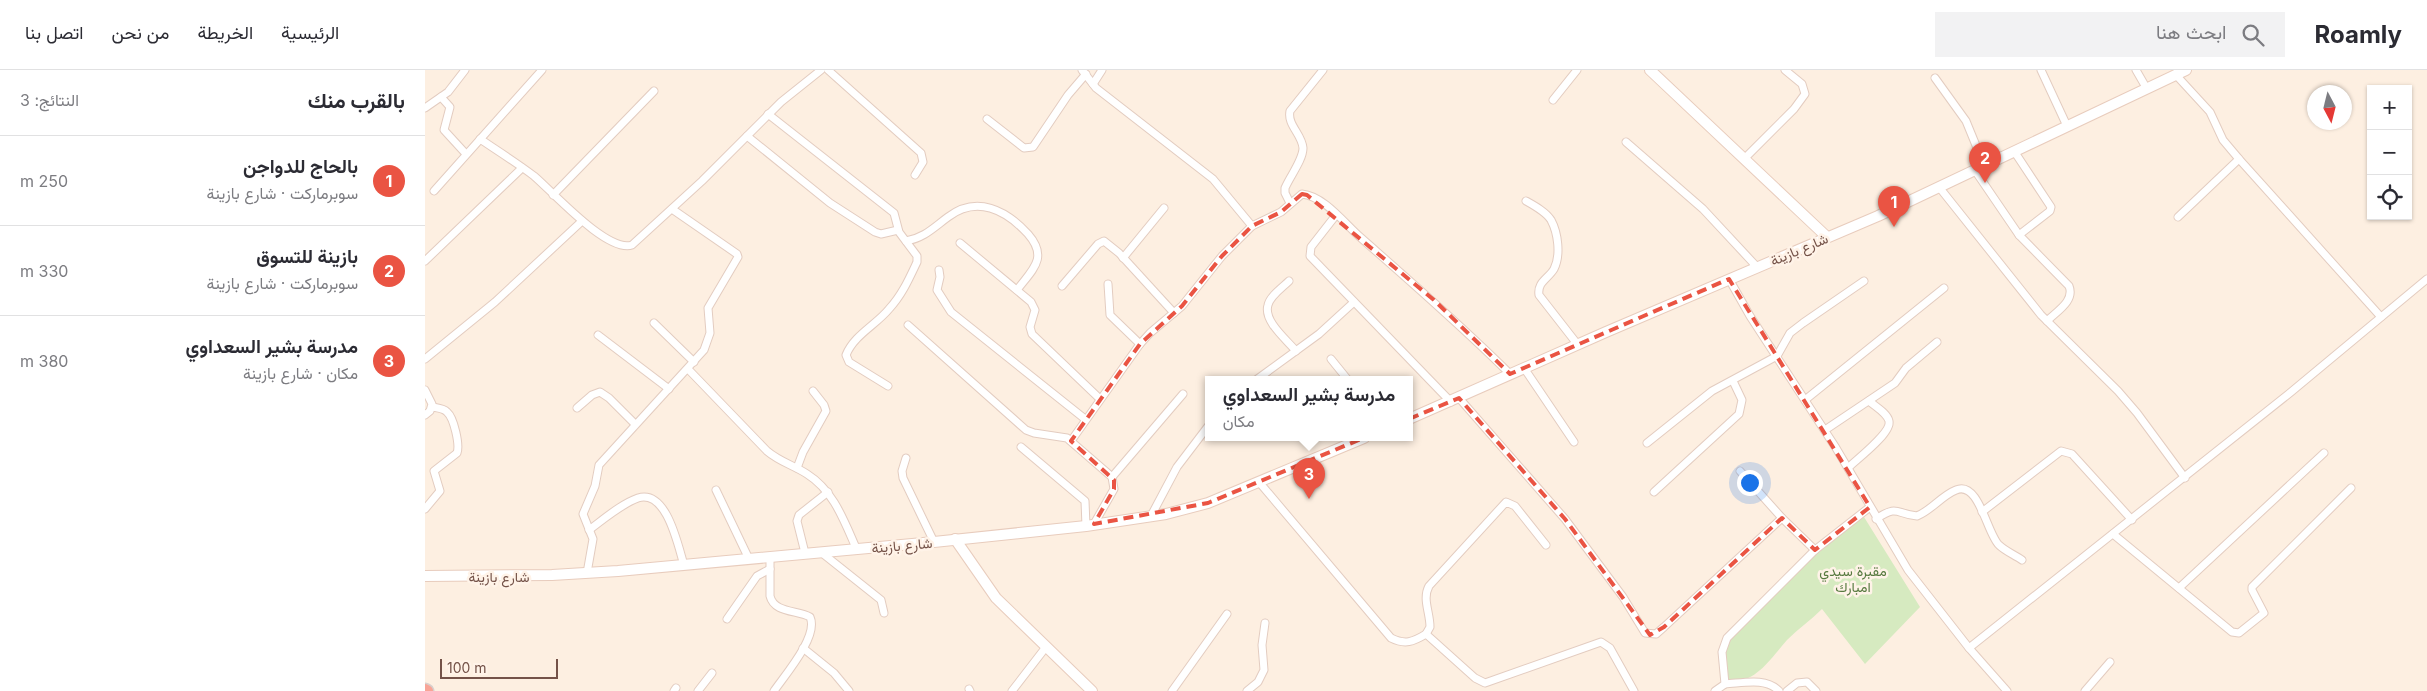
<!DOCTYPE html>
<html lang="ar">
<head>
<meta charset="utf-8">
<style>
	:root { --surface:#fff; --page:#f2f2f3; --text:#2b2b33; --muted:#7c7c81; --line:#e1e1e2; --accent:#ea5443 }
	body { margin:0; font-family:Inter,Vazirmatn,sans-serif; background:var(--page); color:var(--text); direction:rtl }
	.controls { position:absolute; right:15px; top:15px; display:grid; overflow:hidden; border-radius:0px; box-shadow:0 1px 4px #0004 }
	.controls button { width:45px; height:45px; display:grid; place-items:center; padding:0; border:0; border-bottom:1px solid var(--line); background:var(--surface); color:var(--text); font:25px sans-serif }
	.compass { position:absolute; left:1882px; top:15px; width:45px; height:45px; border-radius:50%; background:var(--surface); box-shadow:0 1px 4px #0004; rotate:173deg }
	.scale { position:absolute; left:15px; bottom:12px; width:118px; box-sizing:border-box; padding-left:5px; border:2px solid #745248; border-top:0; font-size:14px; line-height:18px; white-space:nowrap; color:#745248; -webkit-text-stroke:4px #fff3e8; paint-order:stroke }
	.you { position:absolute; left:1324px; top:412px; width:18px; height:18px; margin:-12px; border:4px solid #fff; border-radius:50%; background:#1a73e8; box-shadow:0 0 0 8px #1a73e833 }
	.badge { display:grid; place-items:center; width:32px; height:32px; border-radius:50%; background:var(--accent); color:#fff; font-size:16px; font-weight:700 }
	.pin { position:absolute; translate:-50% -41px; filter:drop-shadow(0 1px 2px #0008) }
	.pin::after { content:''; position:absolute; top:26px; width:18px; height:15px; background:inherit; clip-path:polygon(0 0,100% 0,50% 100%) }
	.popup { position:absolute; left:780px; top:306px; width:208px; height:65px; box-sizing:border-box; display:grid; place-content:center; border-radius:0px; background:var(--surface); filter:drop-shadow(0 1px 4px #0005); font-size:16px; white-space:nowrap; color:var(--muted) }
	.popup b { font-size:19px; color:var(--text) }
	.popup::after { content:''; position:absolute; left:50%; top:100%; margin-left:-10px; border:10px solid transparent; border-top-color:var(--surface) }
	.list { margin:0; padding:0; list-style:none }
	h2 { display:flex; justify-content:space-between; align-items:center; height:65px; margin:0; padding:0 20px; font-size:21px }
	h2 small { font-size:16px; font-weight:400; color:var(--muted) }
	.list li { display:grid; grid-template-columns:32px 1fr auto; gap:15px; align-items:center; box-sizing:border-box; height:90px; padding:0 20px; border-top:1px solid var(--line) }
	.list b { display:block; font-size:19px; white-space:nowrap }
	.list p { margin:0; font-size:16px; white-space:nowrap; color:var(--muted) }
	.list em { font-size:16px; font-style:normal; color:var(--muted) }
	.icon { flex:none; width:28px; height:28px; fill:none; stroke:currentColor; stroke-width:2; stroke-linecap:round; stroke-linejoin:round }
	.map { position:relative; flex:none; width:2002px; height:621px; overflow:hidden; direction:ltr }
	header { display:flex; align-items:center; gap:30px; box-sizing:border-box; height:70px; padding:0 25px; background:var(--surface); border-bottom:1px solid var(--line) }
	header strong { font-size:24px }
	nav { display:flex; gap:28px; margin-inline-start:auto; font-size:18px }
	.search { width:350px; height:45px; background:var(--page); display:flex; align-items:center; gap:12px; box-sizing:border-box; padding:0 18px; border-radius:0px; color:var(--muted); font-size:19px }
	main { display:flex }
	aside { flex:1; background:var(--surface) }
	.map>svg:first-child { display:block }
</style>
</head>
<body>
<header>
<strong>Roamly</strong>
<div class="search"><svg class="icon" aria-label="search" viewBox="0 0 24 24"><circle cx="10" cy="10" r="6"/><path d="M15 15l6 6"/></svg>ابحث هنا</div>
<nav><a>الرئيسية</a><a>الخريطة</a><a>من نحن</a><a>اتصل بنا</a></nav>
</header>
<main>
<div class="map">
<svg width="2002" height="621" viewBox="0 0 2002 621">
	<rect width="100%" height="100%" fill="#fdefe1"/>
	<!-- green -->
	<path fill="#d6eac0" d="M1439,447L1495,537L1440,594L1397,539C1386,550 1373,559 1362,570C1345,589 1328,619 1298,609V575L1403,471Z"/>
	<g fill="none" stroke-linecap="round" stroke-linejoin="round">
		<!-- street casing -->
		<g stroke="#e3ccc0" stroke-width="9">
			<g id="street">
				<polyline points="403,0 496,83 498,92 490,105"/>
				<polyline points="657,0 671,18 788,109 827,156"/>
				<polyline points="1616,0 1642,56"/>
				<polyline points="1711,0 1722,19"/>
				<polyline points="1751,5 1785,42 1798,70 1814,89 1956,247"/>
				<polyline points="1510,8 1541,51 1559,95"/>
				<polyline points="668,14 677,0"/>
				<polyline points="16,27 25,37 19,60 41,84"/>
				<polyline points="1128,30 1152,0"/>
				<polyline points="0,38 23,22 40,0"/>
				<path d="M343,44L469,143L474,162L492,186V192C484,209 477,225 464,239C451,255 429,265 421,285L424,292L463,316"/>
				<polyline points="562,49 599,78 608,77 643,25 661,4"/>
				<polyline points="322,66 405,133 450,162 456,164 473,160"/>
				<path d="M55,69C73,81 92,93 109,106C128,122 182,183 207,175L277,111L356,32L396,0"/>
				<polyline points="1201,72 1278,139 1332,197"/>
				<polyline points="1589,81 1626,137 1625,141 1594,165"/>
				<polyline points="1320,88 1369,39 1380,24 1377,14 1360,0"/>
				<path d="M1549,99L1594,165L1644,216C1650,231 1632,241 1622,251"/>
				<polyline points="1514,117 1616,245 1693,321 1712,343 1760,408"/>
				<polyline points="9,121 117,0"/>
				<polyline points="128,125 229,21"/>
				<path d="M1101,131C1110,136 1121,142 1126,150C1133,163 1136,185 1129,199C1123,209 1112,212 1114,225L1153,275"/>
				<path d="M865,133L860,123V118C865,106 878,90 878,78C877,64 862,55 865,41L898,0"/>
				<polyline points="911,145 886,177 885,186 1026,332"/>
				<polyline points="1753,147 1814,89"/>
				<path d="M481,171C499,168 508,158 523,147C552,125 581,140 603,164C624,188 607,200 592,220"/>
				<polyline points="535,173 606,232 610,240 605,257 607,264 675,329"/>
				<polyline points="698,188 739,138"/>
				<polyline points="0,191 97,98"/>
				<polyline points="514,200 515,207 512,220 526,242 660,349"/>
				<polyline points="1304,209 1325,246 1411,378 1483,500 1544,578 1582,621"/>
				<path d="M864,211C858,217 845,226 843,235C838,251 862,270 871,281"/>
				<polyline points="683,214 685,245 715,274"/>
				<polyline points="637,216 673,174 679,171 694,183 749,243"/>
				<polyline points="229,253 269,292"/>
				<polyline points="483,255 601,360 609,363 642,368 687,407 689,419 669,454"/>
				<polyline points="173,265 244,319"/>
				<polyline points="0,289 70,232 157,151"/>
				<polyline points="906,289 923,310"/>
				<polyline points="1099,298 1149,372"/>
				<path d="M263,299L342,381C355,392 368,395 382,404C409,421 419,451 432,480"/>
				<polyline points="831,310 894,264 929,232"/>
				<polyline points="0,320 7,334 5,341 0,345"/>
				<polyline points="1034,328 1140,449 1198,527 1220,563 1231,564 1239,557 1357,448 1390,480"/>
				<polyline points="1380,330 1519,218"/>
				<polyline points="152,338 167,325 175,322 184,328 210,354"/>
				<polyline points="1400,360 1470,313 1481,298 1512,272"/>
				<path d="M646,371L715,274L725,263L757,236L797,186L827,156L856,142L877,124C899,126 919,153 935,167C986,212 1037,256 1085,304"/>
				<polyline points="1222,373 1287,321 1352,286 1365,263 1378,253 1439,211"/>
				<polyline points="596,377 660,431 661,456"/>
				<polyline points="481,388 477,401 478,408 509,472"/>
				<polyline points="372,398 378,382 401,341 399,335 388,321"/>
				<path d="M1423,398C1432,389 1467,363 1464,351C1462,343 1451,337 1444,331"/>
				<polyline points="1315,401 1357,448"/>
				<polyline points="687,407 758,324"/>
				<path d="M834,412L966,568C980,575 988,572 1001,564L1050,608L1060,613L1176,572L1185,578L1209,621"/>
				<polyline points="291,420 324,489"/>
				<polyline points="1229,422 1314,344 1317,330 1308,311"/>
				<path d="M0,439L15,421L9,401L32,383C35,375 29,348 22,342C18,338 12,338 7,337"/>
				<polyline points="1557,442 1636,381 1647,384 1707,450"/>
				<polyline points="726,446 752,397 784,355"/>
				<path d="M1451,449C1474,434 1470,444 1492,446C1507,440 1516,426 1531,420C1554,410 1562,464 1574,475C1580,481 1590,485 1597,490"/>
				<path d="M164,460C179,449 196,434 213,428C242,419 253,476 259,495"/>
				<polyline points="1688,464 1807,562 1814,563 1839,543 1827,520 1827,517 1926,418"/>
				<polyline points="380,483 372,451 374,445 403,422"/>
				<polyline points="397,483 456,530 459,543"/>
				<path d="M345,487V526C349,543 372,540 385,547C394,566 360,605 349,621"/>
				<polyline points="162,503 168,469 158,444 170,416 174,395 279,280 285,263 283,238 313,187 312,184 247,139"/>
				<polyline points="1754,518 1899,383"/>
				<polyline points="302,549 332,506 345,499"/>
				<path d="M1001,564L1005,557C1005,542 997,529 1004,516L1081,432L1090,436L1121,475"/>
				<polyline points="378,578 409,603 424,621"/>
				<polyline points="1544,578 1866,322 2002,209"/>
				<path d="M1300,614C1318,613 1341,607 1354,621"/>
				<polyline points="544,619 545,621"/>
				<polyline points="249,621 251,618"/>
				<polyline points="273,621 287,603"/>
				<polyline points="587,621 621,577"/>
				<polyline points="747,621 802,544"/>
				<polyline points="822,621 833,612 839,600 837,575 840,553"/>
				<polyline points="1290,621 1300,614 1297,582 1302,568 1390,480 1445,437"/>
				<polyline points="1362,621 1372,613 1382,612 1391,621"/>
				<polyline points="1660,621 1685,592"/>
			</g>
		</g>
		<!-- secondary casing -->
		<g stroke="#e8ccbd" stroke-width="12">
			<g id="secondary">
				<polyline points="1225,0 1402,167"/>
				<polyline points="984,349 1181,262 1453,146 1761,0"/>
				<polyline points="530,469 571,528 667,621"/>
				<polyline points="0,506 127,505 193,501 509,472 661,456 741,444 783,433 939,368"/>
			</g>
		</g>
		<!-- highway casing -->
		<g stroke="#d8cfcc" stroke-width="15">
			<polyline id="highway" points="0,620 2,621"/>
		</g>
		<!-- street -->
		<use href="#street" stroke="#fff" stroke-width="7"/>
		<!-- secondary -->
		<use href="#secondary" stroke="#fff" stroke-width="10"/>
		<!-- highway -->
		<use href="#highway" stroke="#f8a496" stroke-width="12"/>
	</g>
	<!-- marked area -->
	<path fill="none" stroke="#ea5443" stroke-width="4" stroke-dasharray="10 6" stroke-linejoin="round" d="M877,124L882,125L1009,230L1085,304L1304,209L1445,437L1390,480L1357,448L1239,557L1225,565L1140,449L1034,328L783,433L669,454L689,419V410L646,371L715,274L757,236L797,186L827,156L856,142Z"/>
	<g text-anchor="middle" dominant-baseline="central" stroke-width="5" stroke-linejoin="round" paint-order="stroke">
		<!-- street labels -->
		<g font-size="14" fill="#745248" stroke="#fff3e8">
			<text transform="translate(1374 179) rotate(-23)">شارع بازينة</text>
			<text transform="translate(477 475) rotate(-5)">شارع بازينة</text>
			<text x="74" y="506">شارع بازينة</text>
		</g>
		<!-- park labels -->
		<g font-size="14" fill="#587a40" stroke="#fff3e8">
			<text x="1428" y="500">مقبرة سيدي<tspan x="1428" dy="16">امبارك</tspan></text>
		</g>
	</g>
</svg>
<div class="controls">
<button>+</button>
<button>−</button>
<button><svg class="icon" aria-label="locate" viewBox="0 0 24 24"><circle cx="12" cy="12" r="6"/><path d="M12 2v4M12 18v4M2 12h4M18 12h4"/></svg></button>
</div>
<svg class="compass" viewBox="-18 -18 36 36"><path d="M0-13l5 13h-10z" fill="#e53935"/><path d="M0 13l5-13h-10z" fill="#7c7c81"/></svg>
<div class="scale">100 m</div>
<div class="you"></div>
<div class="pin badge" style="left:1469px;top:157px">1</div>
<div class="pin badge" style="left:1560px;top:113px">2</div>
<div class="pin badge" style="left:884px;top:429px">3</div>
<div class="popup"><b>مدرسة بشير السعداوي</b>مكان</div>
</div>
<aside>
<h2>بالقرب منك<small>النتائج: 3</small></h2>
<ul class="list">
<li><span class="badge">1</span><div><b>بالحاج للدواجن</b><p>سوبرماركت · شارع بازينة</p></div><em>250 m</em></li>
<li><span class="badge">2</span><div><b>بازينة للتسوق</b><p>سوبرماركت · شارع بازينة</p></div><em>330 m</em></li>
<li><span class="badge">3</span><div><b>مدرسة بشير السعداوي</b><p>مكان · شارع بازينة</p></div><em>380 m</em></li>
</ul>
</aside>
</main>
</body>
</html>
